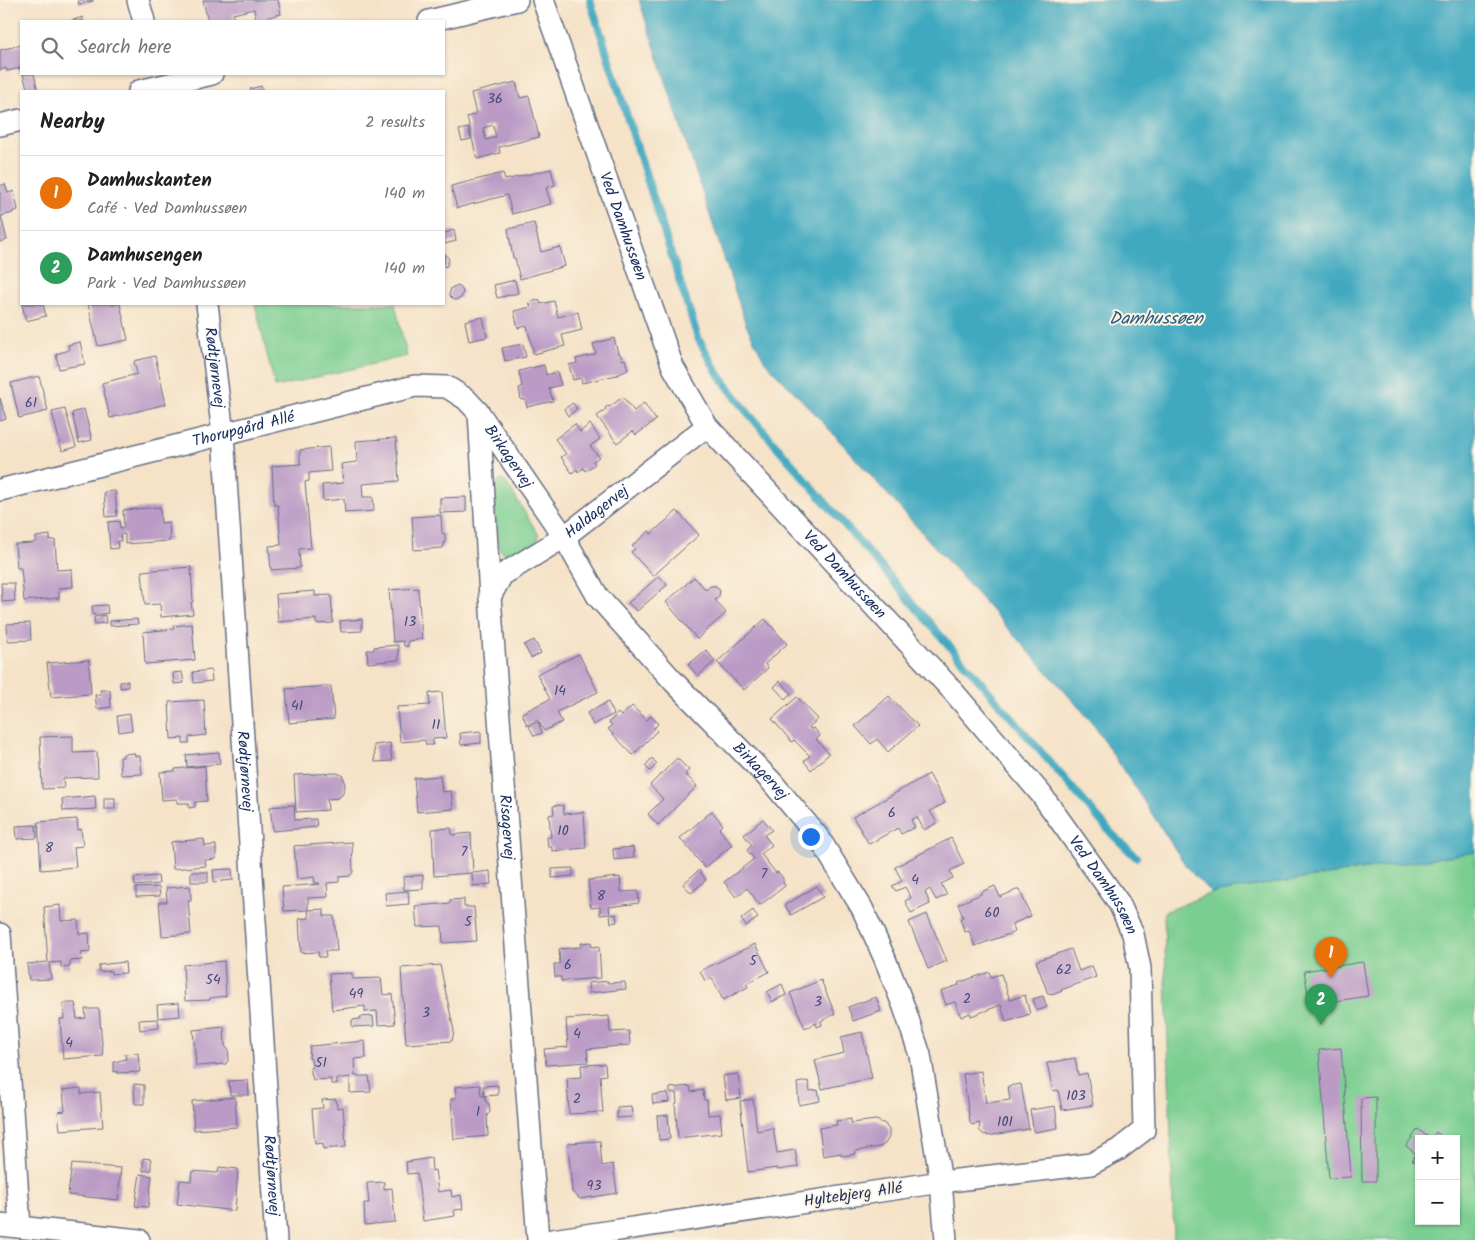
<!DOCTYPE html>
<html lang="en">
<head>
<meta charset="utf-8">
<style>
	:root { --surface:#fff; --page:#f6f6f6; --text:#202124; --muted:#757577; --line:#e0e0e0; --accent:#1f6fb2 }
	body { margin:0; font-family:Kalam,sans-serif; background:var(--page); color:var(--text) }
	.controls { position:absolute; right:15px; bottom:15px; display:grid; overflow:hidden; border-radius:0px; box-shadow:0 1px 4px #0004 }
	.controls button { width:45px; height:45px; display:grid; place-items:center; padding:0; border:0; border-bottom:1px solid var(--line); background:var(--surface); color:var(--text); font:25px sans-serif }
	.you { position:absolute; left:810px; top:836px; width:18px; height:18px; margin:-12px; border:4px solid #fff; border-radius:50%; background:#1a73e8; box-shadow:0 0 0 8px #1a73e833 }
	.badge { display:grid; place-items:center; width:32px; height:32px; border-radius:50%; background:var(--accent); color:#fff; font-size:16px; font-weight:700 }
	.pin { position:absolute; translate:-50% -41px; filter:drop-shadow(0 1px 2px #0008) }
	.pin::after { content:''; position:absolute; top:26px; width:18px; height:15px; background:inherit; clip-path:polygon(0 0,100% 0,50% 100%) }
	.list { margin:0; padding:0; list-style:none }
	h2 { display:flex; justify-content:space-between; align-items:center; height:65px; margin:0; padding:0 20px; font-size:21px }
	h2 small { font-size:16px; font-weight:400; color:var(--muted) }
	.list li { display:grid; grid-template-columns:32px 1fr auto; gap:15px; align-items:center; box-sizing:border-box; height:75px; padding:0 20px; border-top:1px solid var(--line) }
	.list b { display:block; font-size:19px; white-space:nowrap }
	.list p { margin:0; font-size:16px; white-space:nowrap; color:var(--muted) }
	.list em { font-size:16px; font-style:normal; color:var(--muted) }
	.icon { flex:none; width:28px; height:28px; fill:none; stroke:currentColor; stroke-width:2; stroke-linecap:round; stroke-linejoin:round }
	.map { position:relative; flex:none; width:1475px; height:1240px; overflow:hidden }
	.search { position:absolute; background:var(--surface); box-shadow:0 1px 4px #0004; left:20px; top:20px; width:425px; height:55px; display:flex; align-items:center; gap:12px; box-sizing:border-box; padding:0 18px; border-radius:0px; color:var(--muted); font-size:19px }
	.panel { position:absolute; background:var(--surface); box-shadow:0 1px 4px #0004; left:20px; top:90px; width:425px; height:215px; border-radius:0px }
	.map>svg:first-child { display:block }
</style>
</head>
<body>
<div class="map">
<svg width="1475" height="1240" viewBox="0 0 1475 1240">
	<rect width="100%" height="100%" fill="#fcf5e5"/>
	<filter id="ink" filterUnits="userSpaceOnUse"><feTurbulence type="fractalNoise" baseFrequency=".02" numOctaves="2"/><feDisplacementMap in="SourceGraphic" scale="10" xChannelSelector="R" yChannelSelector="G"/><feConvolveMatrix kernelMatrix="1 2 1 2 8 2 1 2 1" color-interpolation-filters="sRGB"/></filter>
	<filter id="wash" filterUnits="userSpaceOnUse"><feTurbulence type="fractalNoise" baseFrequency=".0096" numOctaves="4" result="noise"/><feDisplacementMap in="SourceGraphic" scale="20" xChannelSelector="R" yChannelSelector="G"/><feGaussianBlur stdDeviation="1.12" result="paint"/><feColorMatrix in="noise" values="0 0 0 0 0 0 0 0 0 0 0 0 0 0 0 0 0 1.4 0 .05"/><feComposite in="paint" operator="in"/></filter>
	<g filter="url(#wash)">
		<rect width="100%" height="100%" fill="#f5e2c7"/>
		<!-- green -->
		<g fill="#7ace91" stroke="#4a7e78" fill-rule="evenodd">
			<polygon points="255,304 395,304 407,356 275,387"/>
			<path d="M502,480L506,482L537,532L539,536L536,543L512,555C508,555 504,554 501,551C495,543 495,502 494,490C495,484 496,482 502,480Z"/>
			<path d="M1475,852V1240H1174L1164,912L1211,893ZM1419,1139H1456V1221H1419Z"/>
		</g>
		<!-- water -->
		<polygon fill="#40a9c0" stroke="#2e6c8f" points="639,0 1475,0 1475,852 1211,893 1188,869 1091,721 818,417 765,362 746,325"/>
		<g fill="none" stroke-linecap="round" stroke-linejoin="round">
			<!-- stream -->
			<polyline stroke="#40a9c0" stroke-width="8" points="590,0 698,338 719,375 748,413 1112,834 1136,857"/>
		</g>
		<g id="blocks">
			<!-- building -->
			<g fill="#bb9bc6" fill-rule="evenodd">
				<polygon points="78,0 93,0 93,1 79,4"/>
				<polygon points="203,0 278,0 281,14 256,20 254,9 233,14 234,21 208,21"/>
				<polygon points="83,17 83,21 70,21"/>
				<polygon points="21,45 21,72 20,68 7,71 6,68 0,70 0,50"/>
				<polygon points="23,74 34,74 38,91 28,91"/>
				<path d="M516,82L520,98L529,96L539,137L499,147L500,153L477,159L467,117L476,114L471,93ZM493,125L496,137L486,140L483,128Z"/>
				<polygon points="261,86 263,91 251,91 250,89"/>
				<polygon points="468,128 471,139 462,141 459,130"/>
				<polygon points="551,169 555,185 546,188 551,204 512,214 507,195 457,208 451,186 503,173 505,180"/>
				<polygon points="5,184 8,193 14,191 18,210 12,212 13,213 1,216 7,240 0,242 0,186"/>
				<polygon points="534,223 541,252 560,247 565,266 520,279 515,258 513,258 508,229"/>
				<polygon points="454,230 456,241 444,244 444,233"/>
				<polygon points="444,253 449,259 447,266 444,267"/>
				<polygon points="515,280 518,293 497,298 494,285"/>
				<polygon points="458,285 463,291 461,298 454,300 449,295 451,288"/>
				<polygon points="539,300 541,304 554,301 558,317 578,312 582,330 562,335 565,346 534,354 527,326 518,328 514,311 531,307 529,302"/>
				<polygon points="22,304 43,304 46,316 26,321"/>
				<polygon points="88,304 120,304 128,340 98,346"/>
				<polygon points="483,317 487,337 469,341 465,321"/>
				<polygon points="614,338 618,353 620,353 622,360 625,359 628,370 617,375 582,383 581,378 573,380 569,365 577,363 576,359 596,354 593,344"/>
				<polygon points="80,342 85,364 59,369 56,354 69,350 68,345"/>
				<polygon points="523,344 526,357 505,361 502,348"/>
				<polygon points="155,356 166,404 110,418 102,383 137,374 134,361"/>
				<polygon points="544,365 546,375 557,372 561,385 549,388 553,401 527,407 525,399 521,400 519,388 522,387 519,371"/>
				<polygon points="39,376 48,411 19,418 11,383"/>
				<polygon points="623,397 634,411 644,403 656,420 636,435 633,431 617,443 597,416 606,410 605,408 608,406 609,407"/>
				<polygon points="0,398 6,419 0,421"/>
				<polygon points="573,403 577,409 568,416 564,409"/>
				<polygon points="65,409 76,447 62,451 52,412"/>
				<polygon points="84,409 92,440 79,443 72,413"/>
				<polygon points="575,424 580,432 590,424 600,439 590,446 599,457 593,461 595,464 585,471 583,468 578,472 577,469 572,473 561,457 566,454 555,439"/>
				<polygon points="396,438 399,481 362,484 363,497 373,497 374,511 345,513 344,499 323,501 322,485 343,483 341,464 357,462 356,441"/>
				<polygon points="329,447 331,471 309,473 309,481 305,482 311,548 299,549 300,568 271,570 269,546 281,545 278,505 274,505 272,466 301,464 300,461 300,450"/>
				<polygon points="115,491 117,516 106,517 104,492"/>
				<polygon points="466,497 466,512 440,513 440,498"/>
				<polygon points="160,507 161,523 169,522 170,541 125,544 125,534 120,535 121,541 117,541 118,548 110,549 108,522 119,521 120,528 124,527 123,510"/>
				<polygon points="677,511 699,535 653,576 631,552 635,549 632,546 649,531 651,534"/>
				<polygon points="441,515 442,533 445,534 445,541 443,548 414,550 412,517"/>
				<polygon points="50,535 50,540 55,540 57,570 72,569 73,587 59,588 59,598 24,601 21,568 17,568 15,544 33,543 36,541 36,537"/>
				<polygon points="191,567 193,602 191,602 193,614 161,617 160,604 145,605 142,571"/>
				<polygon points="659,576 667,585 637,611 628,603"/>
				<polygon points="694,577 706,590 710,586 716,586 720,591 719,596 715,600 726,613 697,639 666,602"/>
				<polygon points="1,583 14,583 15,601 2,602"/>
				<polygon points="418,588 422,639 408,641 408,646 404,646 403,641 393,642 389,590"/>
				<polygon points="315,591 315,596 331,595 333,623 316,624 316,619 278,622 276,594"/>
				<polygon points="107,605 108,613 93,615 92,606"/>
				<polygon points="105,615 106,623 95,624 94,617"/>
				<polygon points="137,619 138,624 110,626 110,621"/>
				<polygon points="362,619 362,631 341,632 340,621"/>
				<polygon points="765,619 787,644 765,664 768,668 744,690 717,662"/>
				<polygon points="30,623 31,640 8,641 7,624"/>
				<polygon points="192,624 195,660 145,664 143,632 174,629 173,626"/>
				<polygon points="534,640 541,653 531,658 524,645"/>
				<polygon points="398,645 399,660 368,663 367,650 374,650 374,647"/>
				<polygon points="706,650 715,661 698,676 688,665"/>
				<polygon points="579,654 598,692 557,712 562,722 544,731 538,720 527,725 522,713 550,699 537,674"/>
				<polygon points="89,660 91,694 51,697 47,663"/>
				<polygon points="211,670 212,681 194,683 193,672"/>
				<polygon points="182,672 184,683 174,684 173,673"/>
				<polygon points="128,681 128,687 120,688 120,682"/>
				<polygon points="780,681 791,693 785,699 774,687"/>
				<polygon points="331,686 334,719 289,723 286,689"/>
				<polygon points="100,690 110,690 111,707 97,709 95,695 101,695"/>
				<polygon points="442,692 446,738 433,739 433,745 426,745 425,740 400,742 397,707 430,705 429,693"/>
				<polygon points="889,696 918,726 888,752 877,739 871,744 855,726"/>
				<polygon points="797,697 818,719 809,727 810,729 814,728 820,736 816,739 829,754 811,770 804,761 810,756 794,740 792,742 772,719"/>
				<polygon points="204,700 206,735 189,737 189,743 183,743 183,738 171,739 169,702"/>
				<polygon points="608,702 614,714 593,725 587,713"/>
				<polygon points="632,706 647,720 651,716 658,724 654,728 657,731 633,755 608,729 612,725 609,722 618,713 621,716"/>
				<polygon points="130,714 132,730 119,732 117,716"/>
				<polygon points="538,722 542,733 534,736 529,726"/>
				<polygon points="481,731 481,743 461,745 460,733"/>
				<polygon points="73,736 73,753 97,752 98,777 63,778 64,788 42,789 40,737"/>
				<polygon points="390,743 392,761 375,762 374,745"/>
				<polygon points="219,752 220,764 187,767 186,755"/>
				<polygon points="134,753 135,756 140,756 142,774 121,775 120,757 123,757 123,754"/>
				<polygon points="652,758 657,764 650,771 645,766"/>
				<polygon points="677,758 689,770 685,774 697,786 658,825 648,814 663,799 650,785"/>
				<polygon points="205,766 207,801 195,802 195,807 189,808 189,803 177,803 177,799 162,800 160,772 175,771 175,769"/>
				<polygon points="337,773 342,775 344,779 345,787 342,795 338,798 327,799 328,810 296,812 294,775"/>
				<polygon points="929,774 945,803 930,811 937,823 924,830 917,817 911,820 915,827 901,834 898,828 869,844 853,817"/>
				<polygon points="440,776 442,792 451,791 453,809 417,812 414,778"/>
				<polygon points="95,796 96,809 63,811 62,799"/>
				<rect x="104" y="798" width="11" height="11"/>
				<polygon points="294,805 295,820 316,819 317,827 273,831 270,807"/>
				<polygon points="563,805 564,814 584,812 586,848 552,851 552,847 548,847 547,837 551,837 549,815 554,814 553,806"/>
				<polygon points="712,811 723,825 719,829 732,845 705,868 680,838"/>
				<polygon points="77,819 78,830 81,829 83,846 74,847 76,867 41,870 38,822"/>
				<polygon points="763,819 772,830 764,835 772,845 761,854 775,872 779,873 783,878 783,882 785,886 760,905 747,888 736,897 724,882 754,859 747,850 752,845 744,835"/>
				<polygon points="36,825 37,838 17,839 16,826"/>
				<polygon points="451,828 452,835 471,833 473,873 490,871 491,884 473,886 472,873 434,876 432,829"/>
				<polygon points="951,838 964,864 950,871 953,878 941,884 947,895 936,900 930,889 925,892 930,904 911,913 905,901 911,898 905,887 896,891 892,886 902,881 895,867"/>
				<polygon points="204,839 205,846 216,845 216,859 205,860 206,866 173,869 171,842"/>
				<polygon points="352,842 353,872 350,876 339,877 339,882 327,883 328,897 308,898 308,910 284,911 282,887 320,884 319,883 315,883 314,877 297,879 294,846"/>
				<polygon points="633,847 634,858 614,860 613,849"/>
				<polygon points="573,868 573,876 552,878 552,869"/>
				<polygon points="232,869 233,880 214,882 213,870"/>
				<polygon points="699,870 706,880 691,893 683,884"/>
				<rect x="191" y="872" width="17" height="10"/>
				<polygon points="423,875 423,889 404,890 403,877"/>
				<polygon points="158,876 159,884 135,886 134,878"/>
				<polygon points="620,877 621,892 638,891 639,903 609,907 610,914 600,915 600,907 591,908 588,880"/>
				<polygon points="190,886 191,900 188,900 191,934 162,936 159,902 167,902 166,888"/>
				<polygon points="817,886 823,897 791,915 785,905"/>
				<polygon points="995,886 1000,897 1019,889 1031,916 1012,924 1015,932 975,946 969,931 965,932 960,919 963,917 958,904 981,894 981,892"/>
				<polygon points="159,887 160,896 136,897 136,888"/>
				<polygon points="408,891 409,904 386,906 385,893"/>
				<polygon points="464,899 464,907 474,907 477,941 443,943 442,926 417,927 415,906 441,904 450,903 450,900"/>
				<polygon points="60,905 61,921 78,920 79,934 89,933 90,952 81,953 82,960 70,961 70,967 61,968 61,962 49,963 51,979 29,980 27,964 48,962 44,907"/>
				<polygon points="324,909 324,916 334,916 337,951 325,951 326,957 319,957 318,952 301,953 299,919 309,918 308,910"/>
				<polygon points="753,910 758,918 746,926 741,919"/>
				<polygon points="616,914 617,922 611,923 610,915"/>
				<polygon points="927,914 947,961 928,969 909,922"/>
				<polygon points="591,942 592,947 599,946 601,978 561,981 561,977 555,977 554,964 560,964 559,949 581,947 581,943"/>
				<polygon points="755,944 769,972 746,984 748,987 723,1000 712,978 705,981 700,971"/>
				<polygon points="1071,949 1079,971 1092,966 1096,977 1061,990 1062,991 1052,995 1052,993 1048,994 1036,961"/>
				<polygon points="224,961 226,996 210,998 210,1000 185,1001 183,965"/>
				<polygon points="125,962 126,973 111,974 111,971 99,972 99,965"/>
				<polygon points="1363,962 1368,996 1310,1005 1304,971"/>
				<polygon points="440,965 454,1031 452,1041 406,1044 401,968"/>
				<polygon points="989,972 991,977 1001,974 1010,1000 1025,995 1030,1014 1006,1022 1001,1005 971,1016 970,1013 961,1017 955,1002 946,1005 941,991 959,985 958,983"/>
				<polygon points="352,973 352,979 381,978 383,995 392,994 395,1024 378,1025 377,1011 365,1012 365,1006 332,1010 329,974"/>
				<polygon points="821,980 835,1014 821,1021 822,1025 817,1027 816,1023 805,1028 790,993"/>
				<polygon points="608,981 608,983 625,982 626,989 589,993 588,983"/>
				<polygon points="782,984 786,995 772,1002 767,992"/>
				<polygon points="1043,996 1047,1007 1037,1011 1033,999"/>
				<polygon points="876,997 881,1011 853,1021 848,1007"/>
				<polygon points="63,1003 75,1003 77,1019 86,1018 85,1009 99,1009 103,1056 63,1059 60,1019 64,1019"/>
				<polygon points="179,1003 180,1016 158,1018 157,1005"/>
				<polygon points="373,1016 374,1026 352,1027 352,1020 360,1019 360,1017"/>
				<polygon points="609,1016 610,1032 629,1031 630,1045 587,1049 588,1062 546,1065 544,1049 568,1047 566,1019"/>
				<polygon points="158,1019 159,1028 140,1030 139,1020"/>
				<polygon points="224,1027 225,1046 228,1049 229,1058 226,1064 196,1066 193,1030"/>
				<polygon points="862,1032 872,1078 822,1089 815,1060 844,1053 841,1037"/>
				<polygon points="365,1041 366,1058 354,1059 355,1076 369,1076 371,1092 350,1093 350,1077 337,1079 337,1084 331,1084 331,1079 313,1080 310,1068 312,1067 311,1059 309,1058 310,1046"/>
				<polygon points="1341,1048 1351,1177 1329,1178 1319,1050"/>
				<polygon points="138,1053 140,1072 117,1073 117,1071 114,1072 114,1062 126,1059 125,1054"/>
				<polygon points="1075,1058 1078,1075 1087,1073 1093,1105 1062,1110 1058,1090 1053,1091 1047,1063"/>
				<polygon points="605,1064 606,1075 600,1076 603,1112 569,1114 567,1078 582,1077 581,1065"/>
				<polygon points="981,1071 986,1103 1010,1100 1008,1086 1021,1084 1029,1129 987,1136 987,1134 984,1135 979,1130 980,1123 972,1125 970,1123 963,1074"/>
				<polygon points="738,1074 741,1098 726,1100 723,1076"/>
				<polygon points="248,1080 249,1095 230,1095 229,1081"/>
				<polygon points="808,1081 810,1091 818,1090 820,1101 799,1105 797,1083"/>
				<polygon points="134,1084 144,1085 144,1104 135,1104"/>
				<polygon points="480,1085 481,1096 485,1096 486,1102 489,1104 490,1112 487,1115 488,1136 454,1139 451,1099 456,1098 455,1087"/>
				<polygon points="498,1085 498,1095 484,1096 483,1086"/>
				<polygon points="690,1086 691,1092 703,1090 704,1100 707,1100 708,1115 720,1114 722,1133 678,1138 675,1104 677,1103 676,1093 670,1093 670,1088"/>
				<polygon points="81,1088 81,1094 100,1092 103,1127 60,1130 58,1112 65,1111 63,1090"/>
				<polygon points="668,1093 669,1102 653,1104 652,1095"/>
				<polygon points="235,1097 237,1127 194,1130 192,1101"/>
				<polygon points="1376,1097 1376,1181 1362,1181 1361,1098"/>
				<polygon points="336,1099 337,1108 343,1107 346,1147 323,1149 323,1143 315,1144 312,1109 323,1108 322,1100"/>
				<polygon points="753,1099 757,1131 773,1128 777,1153 795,1150 798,1167 777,1170 777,1168 748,1172 740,1101"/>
				<polygon points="631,1106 632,1117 617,1118 617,1107"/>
				<polygon points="1055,1106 1058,1128 1034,1132 1030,1110"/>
				<polygon points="668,1115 670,1139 659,1140 657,1116"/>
				<polygon points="851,1119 851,1123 876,1120 885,1124 889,1130 889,1137 885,1144 880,1147 855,1151 856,1154 841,1156 841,1153 823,1156 819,1128 837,1125 836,1121"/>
				<polygon points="1418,1129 1431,1139 1436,1132 1444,1139 1419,1139 1419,1166 1412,1160 1416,1154 1406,1146"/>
				<polygon points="600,1141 602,1166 613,1164 617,1193 580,1199 572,1192 568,1143"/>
				<polygon points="143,1158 151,1159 151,1171 143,1171"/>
				<polygon points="431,1158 432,1171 435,1170 438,1192 451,1190 452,1197 461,1195 463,1209 454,1210 455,1216 423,1221 417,1173 407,1174 406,1162"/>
				<polygon points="72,1164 121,1168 118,1200 68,1195"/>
				<polygon points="219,1167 238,1169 235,1211 177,1204 180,1180 191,1181 192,1171 218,1173"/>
				<polygon points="140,1174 152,1176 148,1207 135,1206"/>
				<polygon points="384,1182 384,1189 392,1188 395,1222 365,1225 364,1203 369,1203 367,1183"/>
			</g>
		</g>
	</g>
	<g filter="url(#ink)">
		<use href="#blocks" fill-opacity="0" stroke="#676e83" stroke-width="1"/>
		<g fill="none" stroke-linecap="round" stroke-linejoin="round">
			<!-- minor casing -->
			<g stroke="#676e83" stroke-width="24">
				<g id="minor">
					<polyline points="138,0 144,21"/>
					<path id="s1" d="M543,0L673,367L707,426L951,689L1041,794L1119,903L1133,934L1140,968L1144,1130L1118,1150L1091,1164L941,1182L552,1240"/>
					<polyline points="429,21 517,0"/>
					<polyline points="139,91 212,74"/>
					<polyline points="0,125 21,120"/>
					<path id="s2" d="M207,304L223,434L276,1240"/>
					<path id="s3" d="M479,413L490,597L538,1240"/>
					<path id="s4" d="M0,490L415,386L447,387L466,399L479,413L564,537L598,597L674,682L771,781L819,838L862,908L885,959L904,1007L920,1055L941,1182L946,1240"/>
					<path id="s5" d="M490,597L502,575L564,537L707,426"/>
					<polyline points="0,934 20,1227"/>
					<polyline points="0,1225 139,1240"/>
				</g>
			</g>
			<!-- minor -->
			<use href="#minor" stroke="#fff" stroke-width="21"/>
		</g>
	</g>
	<g text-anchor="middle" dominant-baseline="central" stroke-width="4" stroke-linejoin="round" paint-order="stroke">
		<!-- number labels -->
		<g font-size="14" fill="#434a78">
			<text x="495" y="99">36</text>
			<text x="31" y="403">61</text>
			<text x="410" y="622">13</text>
			<text x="560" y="691">14</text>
			<text x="297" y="706">41</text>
			<text x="436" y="725">11</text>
			<text x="892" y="813">6</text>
			<text x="563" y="831">10</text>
			<text x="49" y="848">8</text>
			<text x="464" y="852">7</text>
			<text x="764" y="874">7</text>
			<text x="915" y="880">4</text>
			<text x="601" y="896">8</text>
			<text x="992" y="913">60</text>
			<text x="468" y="922">5</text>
			<text x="753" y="961">5</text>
			<text x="568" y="965">6</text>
			<text x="1064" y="970">62</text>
			<text x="213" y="980">54</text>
			<text x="356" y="994">49</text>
			<text x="967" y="999">2</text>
			<text x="818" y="1002">3</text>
			<text x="426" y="1013">3</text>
			<text x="577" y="1034">4</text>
			<text x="69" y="1043">4</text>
			<text x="321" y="1063">51</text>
			<text x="1076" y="1096">103</text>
			<text x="577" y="1099">2</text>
			<text x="478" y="1112">1</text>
			<text x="1005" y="1122">101</text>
			<text x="594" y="1186">93</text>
		</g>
		<!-- street labels -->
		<g font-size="16" fill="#1b2f5e" stroke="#fcf5e5">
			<text stroke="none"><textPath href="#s1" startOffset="240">Ved Damhussøen</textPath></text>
			<text stroke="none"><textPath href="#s2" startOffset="64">Rødtjørnevej</textPath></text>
			<text stroke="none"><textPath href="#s4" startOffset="251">Thorupgård Allé</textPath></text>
			<text stroke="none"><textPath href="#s4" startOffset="554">Birkagervej</textPath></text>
			<text stroke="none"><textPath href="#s5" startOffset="139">Haldagervej</textPath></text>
			<text stroke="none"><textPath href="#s1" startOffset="660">Ved Damhussøen</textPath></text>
			<text stroke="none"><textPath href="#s2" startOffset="469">Rødtjørnevej</textPath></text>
			<text stroke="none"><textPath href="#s4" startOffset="959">Birkagervej</textPath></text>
			<text stroke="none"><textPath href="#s3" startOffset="415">Risagervej</textPath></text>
			<text stroke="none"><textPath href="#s1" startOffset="1065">Ved Damhussøen</textPath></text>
			<text stroke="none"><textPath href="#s2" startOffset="874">Rødtjørnevej</textPath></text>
			<text transform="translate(853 1195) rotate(-8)">Hyltebjerg Allé</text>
		</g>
		<!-- water labels -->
		<g font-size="18" font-style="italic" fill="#285a80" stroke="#fcf5e5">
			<text x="1156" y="319">Damhussøen</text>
		</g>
	</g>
</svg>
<div class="controls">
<button>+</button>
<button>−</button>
</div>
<div class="you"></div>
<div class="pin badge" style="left:1331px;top:978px;background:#e8710a">1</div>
<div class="pin badge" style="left:1321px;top:1025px;background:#2e9e5b">2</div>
<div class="search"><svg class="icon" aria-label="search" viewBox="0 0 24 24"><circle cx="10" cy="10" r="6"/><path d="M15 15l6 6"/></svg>Search here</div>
<section class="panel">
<h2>Nearby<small>2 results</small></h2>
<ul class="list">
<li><span class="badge" style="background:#e8710a">1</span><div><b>Damhuskanten</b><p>Café · Ved Damhussøen</p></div><em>140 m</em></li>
<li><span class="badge" style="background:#2e9e5b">2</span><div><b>Damhusengen</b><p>Park · Ved Damhussøen</p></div><em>140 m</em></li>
</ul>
</section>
</div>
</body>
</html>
